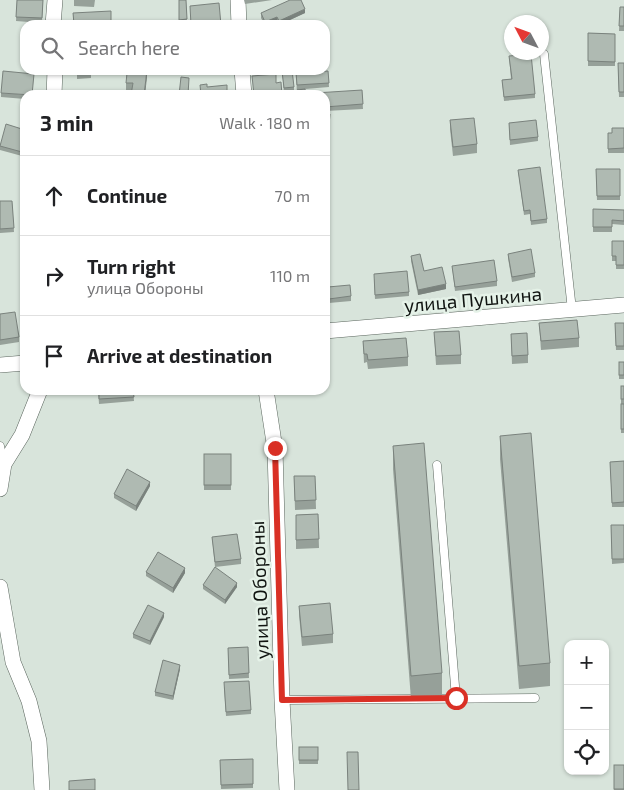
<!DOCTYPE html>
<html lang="en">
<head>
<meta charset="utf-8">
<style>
	:root { --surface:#fff; --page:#f6f6f6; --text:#202124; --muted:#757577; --line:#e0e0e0 }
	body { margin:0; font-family:"Exo 2",sans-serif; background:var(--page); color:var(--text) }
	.controls { position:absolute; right:15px; bottom:15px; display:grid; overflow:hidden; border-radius:10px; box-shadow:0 1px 4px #0004 }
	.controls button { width:45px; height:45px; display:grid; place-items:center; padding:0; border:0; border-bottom:1px solid var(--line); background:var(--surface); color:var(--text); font:25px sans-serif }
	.compass { position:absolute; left:504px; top:15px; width:45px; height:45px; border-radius:50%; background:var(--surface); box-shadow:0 1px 4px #0004; rotate:311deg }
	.stop { position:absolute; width:15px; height:15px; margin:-11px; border:4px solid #d93025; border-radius:50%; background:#fff }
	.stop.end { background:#d93025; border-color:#fff; box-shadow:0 1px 5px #0008 }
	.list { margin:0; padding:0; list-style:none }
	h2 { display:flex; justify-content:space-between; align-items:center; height:65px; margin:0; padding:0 20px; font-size:21px }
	h2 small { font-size:16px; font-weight:400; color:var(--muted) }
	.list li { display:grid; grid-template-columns:32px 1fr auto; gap:15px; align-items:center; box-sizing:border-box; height:80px; padding:0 20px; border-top:1px solid var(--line) }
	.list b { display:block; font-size:19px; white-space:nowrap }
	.list p { margin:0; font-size:16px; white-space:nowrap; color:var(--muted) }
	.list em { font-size:16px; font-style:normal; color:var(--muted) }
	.icon { flex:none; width:28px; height:28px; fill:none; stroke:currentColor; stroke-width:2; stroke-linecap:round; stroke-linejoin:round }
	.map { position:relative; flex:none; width:624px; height:790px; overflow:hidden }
	.search { position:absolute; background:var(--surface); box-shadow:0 1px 4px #0004; left:20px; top:20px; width:310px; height:55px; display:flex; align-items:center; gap:12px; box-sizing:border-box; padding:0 18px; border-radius:15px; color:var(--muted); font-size:19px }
	.panel { position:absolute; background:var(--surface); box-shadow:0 1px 4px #0004; left:20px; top:90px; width:310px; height:305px; border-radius:15px }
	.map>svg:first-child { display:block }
</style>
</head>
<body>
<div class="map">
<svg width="624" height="790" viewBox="0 0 624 790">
	<rect width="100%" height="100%" fill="#d8e4db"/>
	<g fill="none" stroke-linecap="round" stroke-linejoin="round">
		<!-- service casing -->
		<g stroke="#5b665e" stroke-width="9">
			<g id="service">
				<polyline points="544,54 572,310"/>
				<polyline points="0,446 3,462"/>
				<polyline points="437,465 456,698"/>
				<polyline points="282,700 535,698"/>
			</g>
		</g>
		<!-- minor casing -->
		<g stroke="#5b665e" stroke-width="16">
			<g id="minor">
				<polyline points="238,0 239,25"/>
				<polyline points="53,25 55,0"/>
				<polyline points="242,70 244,95"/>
				<polyline points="54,95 55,70"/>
				<polyline points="325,331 624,305"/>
				<polyline points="0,365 25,363"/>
				<polyline points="266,390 275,449 282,700 287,790"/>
				<polyline points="0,489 4,464 22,435 40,390"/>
				<polyline points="0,587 13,662 29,701 39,741 42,790"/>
			</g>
		</g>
		<!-- service -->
		<use href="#service" stroke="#fff" stroke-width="8"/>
		<!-- minor -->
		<use href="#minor" stroke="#fff" stroke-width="15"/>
	</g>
	<!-- wall -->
	<g fill="#96a099">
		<polygon points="17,0 43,0 42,23 16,21"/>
		<polygon points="74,0 95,0 94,7 74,6"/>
		<polygon points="179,0 186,0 187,24 179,24"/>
		<polygon points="244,0 272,0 245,4"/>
		<polygon points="620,7 624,7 624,31 619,31"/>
		<polygon points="73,13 111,21 111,25 73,25"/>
		<polygon points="261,13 305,13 279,25 277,21 269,25 265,25 261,18"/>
		<polygon points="588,33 615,34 615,66 588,66"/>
		<polygon points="509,56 535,94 535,98 504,101 502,80 511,79"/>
		<polygon points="618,63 624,63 624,97 619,97"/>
		<polygon points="77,70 91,70 91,78 77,79"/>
		<polygon points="204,70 226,70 226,73 204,75"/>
		<polygon points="282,71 294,87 294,92 284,93"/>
		<polygon points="328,71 329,87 305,89 306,95 297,95 296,73"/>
		<polygon points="134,74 147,77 132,92 126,91 126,83"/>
		<polygon points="362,90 363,109 325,111 325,95"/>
		<polygon points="1,93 33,95 25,95 25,99 1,97"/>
		<polygon points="325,114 330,114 328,140 325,140"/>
		<polygon points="450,120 477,144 477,153 453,156 450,129"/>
		<polygon points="509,123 538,137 538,141 510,145"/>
		<polygon points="624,128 624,153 608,153 608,133 612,133"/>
		<polygon points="25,130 22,156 0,150 0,144"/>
		<polygon points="596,169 620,169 620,200 597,200"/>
		<polygon points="518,170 547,219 547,223 531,225 530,214 524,215"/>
		<polygon points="0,201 12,201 14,232 0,233"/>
		<polygon points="593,209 624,210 624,225 612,224 612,232 593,232"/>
		<polygon points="612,241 624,241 624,269 616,269 616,261 612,261"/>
		<polygon points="508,254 535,273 535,277 512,282 508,258"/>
		<polygon points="411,256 424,271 446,289 418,295 411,261"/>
		<polygon points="452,266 497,281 497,286 455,291"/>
		<polygon points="374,279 409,292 409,296 375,299"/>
		<polygon points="328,287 351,296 351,301 329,303"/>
		<polygon points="0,314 19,337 19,342 0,345"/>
		<polygon points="539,323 579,338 579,347 541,350"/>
		<polygon points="615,323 624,323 624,350 616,350"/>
		<polygon points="434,332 461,355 461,364 436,365"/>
		<polygon points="511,334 528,355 528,363 512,364"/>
		<polygon points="363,341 408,357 408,366 368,369 367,362 364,363"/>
		<rect x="619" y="362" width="5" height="17"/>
		<rect x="621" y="386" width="3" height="47"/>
		<polygon points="98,390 133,390 134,401 99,404"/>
		<polygon points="500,436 550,663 550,686 519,689 500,459"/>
		<polygon points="393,446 442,673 442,696 411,699 393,469"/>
		<rect x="204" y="454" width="27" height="36"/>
		<polygon points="624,461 624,507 612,507 610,462"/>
		<polygon points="294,476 315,476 316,509 295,510"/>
		<polygon points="150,486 136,511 114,498 114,494"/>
		<polygon points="318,514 319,548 296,549 296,515"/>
		<polygon points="611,525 624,525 624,563 612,564"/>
		<polygon points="212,537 241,559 241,564 215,567"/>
		<polygon points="146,572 185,573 173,593 146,576"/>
		<polygon points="203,585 237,587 225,604 203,589"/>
		<polygon points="299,606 333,634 333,643 302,646 299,615"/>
		<polygon points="164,617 150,645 133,638 133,634"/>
		<polygon points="248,647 249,678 229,679 228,648"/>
		<polygon points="180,669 173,700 155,696 155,692"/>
		<polygon points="224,687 251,710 251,714 226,716"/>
		<rect x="299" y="747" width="19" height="17"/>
		<polygon points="253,759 253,788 221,789 220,760"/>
		<rect x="614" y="765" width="10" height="25"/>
	</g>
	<!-- shaded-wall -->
	<g fill="#7a827d">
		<polygon points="305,9 305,13 279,25 279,21"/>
		<polygon points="277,17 277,21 269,25 265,25 265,22"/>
		<polygon points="147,70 147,77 145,95 144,95"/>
		<polygon points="25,139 25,143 22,156 22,152"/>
		<polygon points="446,284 446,289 418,295 418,290"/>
		<polygon points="150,482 150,486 136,511 136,506"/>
		<polygon points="185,568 185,573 173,593 173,588"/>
		<polygon points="237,583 237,587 225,604 225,600"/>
		<polygon points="164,613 164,617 150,645 150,641"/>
		<polygon points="180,665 180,669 173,700 173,696"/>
	</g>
	<!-- building -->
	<g fill="#afbab2" stroke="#7a827d">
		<polygon points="17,0 43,0 42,18 16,17"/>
		<polygon points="179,0 186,0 187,19 179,20"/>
		<polygon points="290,0 301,0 305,9 279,21 277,17 265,22 261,13"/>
		<polygon points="219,3 221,25 191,25 190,6"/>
		<polygon points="620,7 624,7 624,26 619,26"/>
		<polygon points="111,11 111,21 74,24 73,13"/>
		<polygon points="588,33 615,34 615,62 588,61"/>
		<polygon points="531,54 535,94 504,97 502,80 512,79 509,56"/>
		<polygon points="618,63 624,63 624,92 619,92"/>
		<rect x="77" y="70" width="14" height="4"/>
		<polygon points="134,70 147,70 144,95 131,95 133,83 126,83 127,73 134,74"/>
		<polygon points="292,70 294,87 284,88 282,71"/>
		<polygon points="3,71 34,74 32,95 1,93"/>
		<polygon points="328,71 329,83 297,85 296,73"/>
		<polygon points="276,74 276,83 281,82 282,95 254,95 252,76"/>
		<polygon points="181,77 189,78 188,95 179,95"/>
		<polygon points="207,84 207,87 227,85 227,95 201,95 200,85"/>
		<polygon points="305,89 306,95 297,95 297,90"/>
		<polygon points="362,90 363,104 325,107 325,95 315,95 315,93"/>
		<polygon points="325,114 330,114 328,136 325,136"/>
		<polygon points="474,118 477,144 453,147 450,120"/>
		<polygon points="536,120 538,137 510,140 509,123"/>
		<polygon points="6,124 25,130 25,139 22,152 0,146"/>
		<polygon points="612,128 624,128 624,148 608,149 608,133 612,133"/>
		<polygon points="540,167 547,219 531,221 530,210 524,211 518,170"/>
		<polygon points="596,169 620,169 620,196 597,196"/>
		<polygon points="0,201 12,201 14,228 0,229"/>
		<polygon points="593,209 624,210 624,221 612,220 612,227 593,227"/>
		<polygon points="612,241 624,241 624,265 616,265 616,256 612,256"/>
		<polygon points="531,249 535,273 512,277 508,254"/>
		<polygon points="420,254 424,271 442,267 446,284 418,290 411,256"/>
		<polygon points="494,260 497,281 455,287 452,266"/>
		<polygon points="407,271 409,292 375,295 374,274"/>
		<polygon points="350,285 351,296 329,299 328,287"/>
		<polygon points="15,312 19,337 0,340 0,314"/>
		<polygon points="577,320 579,338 541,341 539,323"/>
		<polygon points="615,323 624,323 624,346 616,346"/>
		<polygon points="459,331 461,355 436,356 434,332"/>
		<polygon points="527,333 528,355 512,356 511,334"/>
		<polygon points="406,338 408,357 368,360 367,354 364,354 363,341"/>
		<rect x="619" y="362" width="5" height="13"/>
		<rect x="621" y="386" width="3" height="13"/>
		<polygon points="99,390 133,390 134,397 99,399"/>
		<rect x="621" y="404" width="3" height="25"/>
		<polygon points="531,433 550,663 519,666 500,436"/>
		<polygon points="424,443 442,673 411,676 393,446"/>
		<rect x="204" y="454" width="27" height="31"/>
		<polygon points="624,461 624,502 612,503 610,462"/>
		<polygon points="127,469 150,482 136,506 114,494"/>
		<polygon points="294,476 315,476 316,500 295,501"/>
		<polygon points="318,514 319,539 296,540 296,515"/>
		<polygon points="611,525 624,525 624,559 612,559"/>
		<polygon points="237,534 241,559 215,562 212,537"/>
		<polygon points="158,552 185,568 173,588 146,572"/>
		<polygon points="215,567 237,583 225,600 203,585"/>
		<polygon points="330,603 333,634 302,637 299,606"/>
		<polygon points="148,605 164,613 150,641 133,634"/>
		<polygon points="248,647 249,673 229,675 228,648"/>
		<polygon points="163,660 180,665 173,696 155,692"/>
		<polygon points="249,681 251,710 226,712 224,682"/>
		<rect x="299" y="747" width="19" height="13"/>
		<polygon points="347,752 358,752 359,790 348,790"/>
		<polygon points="253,759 253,784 221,785 220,760"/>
		<rect x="614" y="765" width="10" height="24"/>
		<polygon points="95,779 95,790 69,790 69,781"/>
	</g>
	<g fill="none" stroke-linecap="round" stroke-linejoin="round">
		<!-- route -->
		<polyline stroke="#d93025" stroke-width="6" points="275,448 282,700 456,698"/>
	</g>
	<g text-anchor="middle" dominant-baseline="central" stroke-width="5" stroke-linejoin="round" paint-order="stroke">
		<!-- street labels -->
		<g font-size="19" fill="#101411" stroke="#e5f2e8">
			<text transform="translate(473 299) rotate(-5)">улица Пушкина</text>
			<text transform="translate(259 590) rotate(-92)">улица Обороны</text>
		</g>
	</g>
</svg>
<div class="controls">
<button>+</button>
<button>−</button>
<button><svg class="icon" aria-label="locate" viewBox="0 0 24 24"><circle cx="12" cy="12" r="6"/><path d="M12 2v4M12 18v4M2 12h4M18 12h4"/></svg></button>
</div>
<svg class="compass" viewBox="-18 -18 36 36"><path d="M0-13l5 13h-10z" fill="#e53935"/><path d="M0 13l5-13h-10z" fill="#757577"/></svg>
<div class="stop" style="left:456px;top:698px"></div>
<div class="stop end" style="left:275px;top:448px"></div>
<div class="search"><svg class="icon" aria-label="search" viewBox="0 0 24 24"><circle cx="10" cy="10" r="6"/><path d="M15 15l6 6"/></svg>Search here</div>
<section class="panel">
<h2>3 min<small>Walk · 180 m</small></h2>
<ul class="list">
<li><svg class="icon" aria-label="ahead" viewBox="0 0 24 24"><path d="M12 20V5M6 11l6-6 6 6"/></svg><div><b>Continue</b></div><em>70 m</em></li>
<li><svg class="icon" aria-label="right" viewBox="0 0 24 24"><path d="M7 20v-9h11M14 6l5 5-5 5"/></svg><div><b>Turn right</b><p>улица Обороны</p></div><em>110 m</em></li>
<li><svg class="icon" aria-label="arrive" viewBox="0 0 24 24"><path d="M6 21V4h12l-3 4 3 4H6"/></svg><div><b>Arrive at destination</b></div></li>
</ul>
</section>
</div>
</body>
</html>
